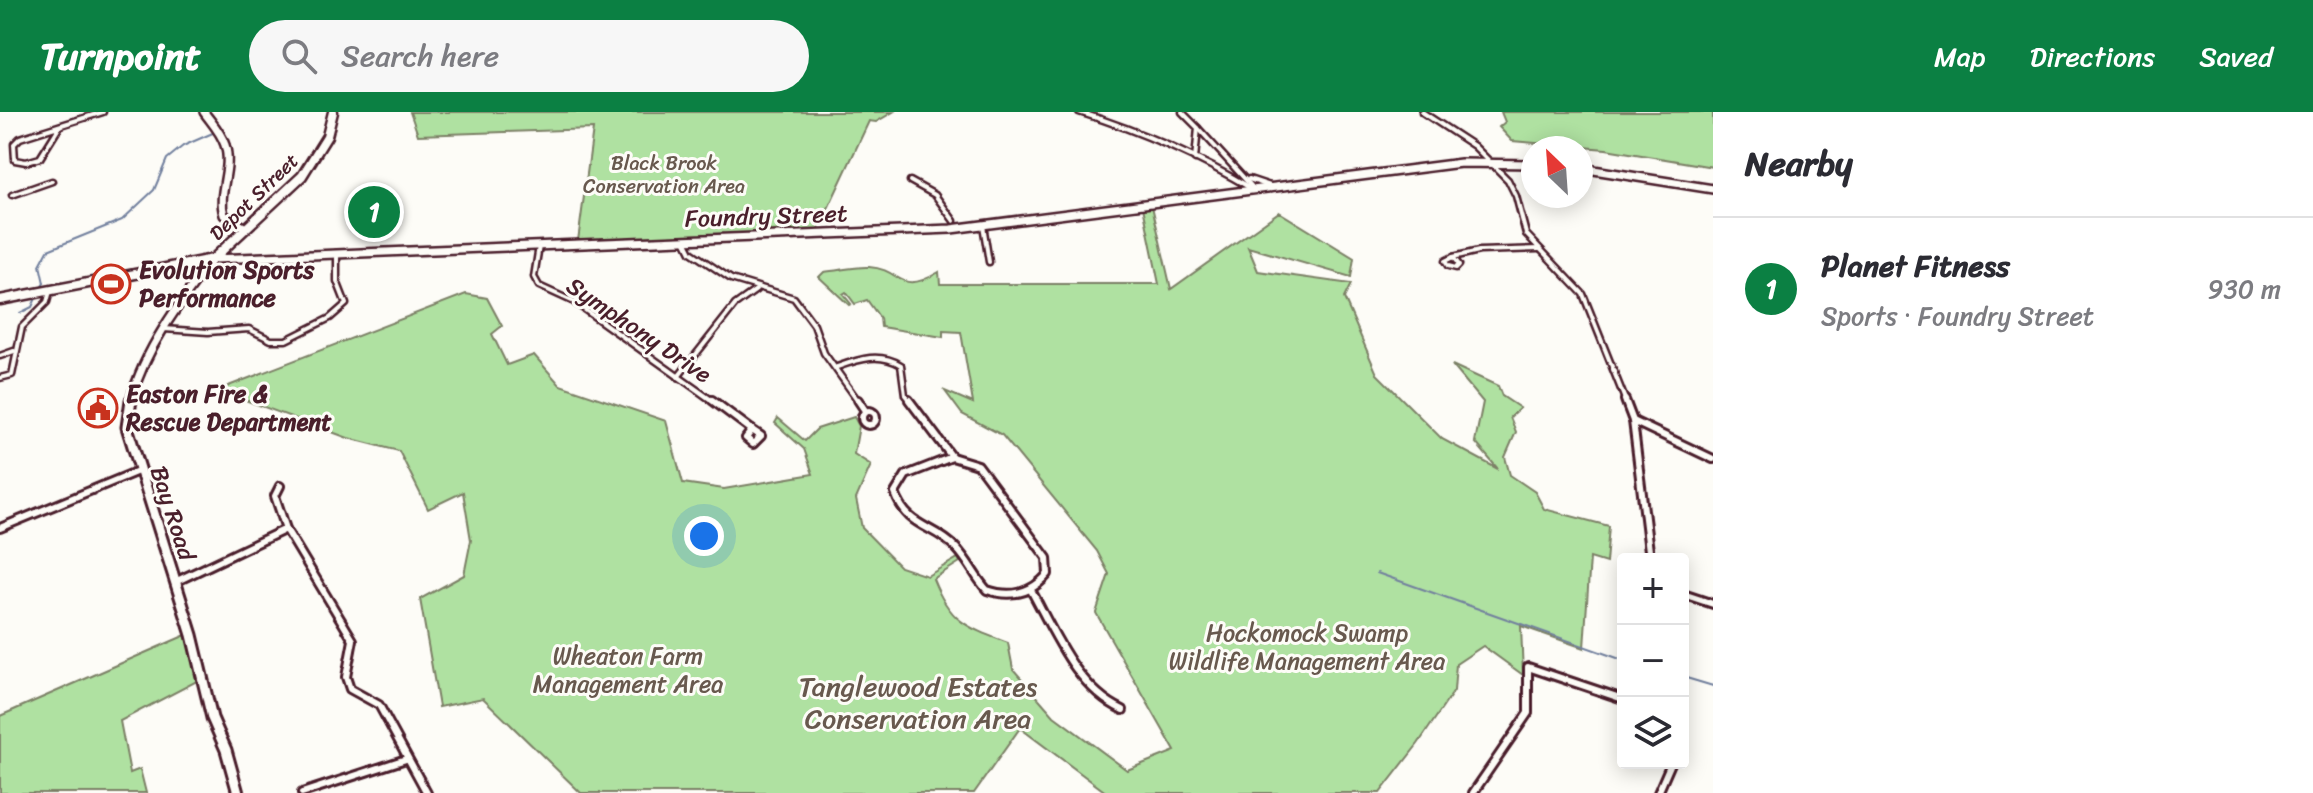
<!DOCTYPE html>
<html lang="en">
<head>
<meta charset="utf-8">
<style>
	:root { --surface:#fff; --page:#f7f7f7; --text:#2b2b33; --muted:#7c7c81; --line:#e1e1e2; --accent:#0b8043 }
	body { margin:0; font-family:Sriracha,sans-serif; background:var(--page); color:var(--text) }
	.controls { position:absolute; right:24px; bottom:24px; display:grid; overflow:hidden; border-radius:8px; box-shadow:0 4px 20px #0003 }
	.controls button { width:72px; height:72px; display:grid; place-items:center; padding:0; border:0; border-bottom:2px solid var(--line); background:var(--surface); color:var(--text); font:40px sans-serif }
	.compass { position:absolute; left:1521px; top:24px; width:72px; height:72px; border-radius:50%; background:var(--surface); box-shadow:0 4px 20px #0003; rotate:335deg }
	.you { position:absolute; left:704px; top:424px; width:28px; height:28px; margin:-20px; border:6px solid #fff; border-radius:50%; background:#1a73e8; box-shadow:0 0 0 12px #1a73e833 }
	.badge { display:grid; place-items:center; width:52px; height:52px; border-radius:50%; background:var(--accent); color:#fff; font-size:26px; font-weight:700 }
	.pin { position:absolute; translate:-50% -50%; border:4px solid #fff; box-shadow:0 2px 8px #0006 }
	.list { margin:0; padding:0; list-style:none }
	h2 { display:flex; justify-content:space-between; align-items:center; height:104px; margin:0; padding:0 32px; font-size:34px }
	h2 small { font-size:26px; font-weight:400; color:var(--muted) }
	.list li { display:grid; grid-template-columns:52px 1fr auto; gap:24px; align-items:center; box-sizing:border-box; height:144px; padding:0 32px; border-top:2px solid var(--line) }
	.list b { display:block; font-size:30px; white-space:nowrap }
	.list p { margin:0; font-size:26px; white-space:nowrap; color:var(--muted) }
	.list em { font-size:26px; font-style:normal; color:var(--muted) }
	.icon { flex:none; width:44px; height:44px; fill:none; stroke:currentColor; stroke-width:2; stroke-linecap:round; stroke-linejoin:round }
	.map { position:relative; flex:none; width:1713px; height:681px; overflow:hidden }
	header { display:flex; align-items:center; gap:48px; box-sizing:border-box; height:112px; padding:0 40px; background:var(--accent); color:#fff }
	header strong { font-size:38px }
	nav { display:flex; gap:44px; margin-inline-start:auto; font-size:28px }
	.search { width:560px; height:72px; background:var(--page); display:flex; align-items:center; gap:20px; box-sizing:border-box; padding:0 28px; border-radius:44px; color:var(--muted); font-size:30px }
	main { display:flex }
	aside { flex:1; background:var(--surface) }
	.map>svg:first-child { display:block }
</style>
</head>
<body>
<header>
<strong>Turnpoint</strong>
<div class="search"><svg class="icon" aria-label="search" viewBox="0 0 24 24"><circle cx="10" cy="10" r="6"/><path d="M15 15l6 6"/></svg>Search here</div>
<nav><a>Map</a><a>Directions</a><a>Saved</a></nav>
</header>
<main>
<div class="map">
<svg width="1713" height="681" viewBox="0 0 1713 681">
	<rect width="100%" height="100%" fill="#fdfcf7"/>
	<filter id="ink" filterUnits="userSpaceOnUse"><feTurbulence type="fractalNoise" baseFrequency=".0125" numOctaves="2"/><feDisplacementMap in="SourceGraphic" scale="16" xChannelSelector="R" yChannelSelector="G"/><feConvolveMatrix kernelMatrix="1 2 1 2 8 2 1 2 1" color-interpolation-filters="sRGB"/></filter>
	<g filter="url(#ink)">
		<!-- green -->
		<g fill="#afe1a1" stroke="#7c8066" stroke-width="2">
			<polygon points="410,0 893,0 876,10 869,9 817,120 578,129 593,17 418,23"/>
			<polygon points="1501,0 1713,0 1713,55 1606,37 1512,29 1499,15 1505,10"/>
			<path d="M1152,94L1171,177L1279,100L1354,146L1351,165L1248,135L1258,159L1351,172L1344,186L1377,262L1442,327L1498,357L1475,330L1483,290L1452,253L1498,274L1502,284L1520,296L1510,305L1516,320L1505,345L1510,363L1535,380L1544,397L1609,414L1606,451L1590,446L1584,536L1521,514L1523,563L1483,534L1456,552L1454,579L1418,632L1380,681H1107L1020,616L974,681H581L483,586L439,595L420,487L464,463L471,428L463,380L428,397L399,339L348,326L218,278L466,182L487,186L502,214L492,222L507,253L534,243L560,273L666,309L683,371L724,377L813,362L804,337L775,311L778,306L805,329L817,317L854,305L859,314L854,342L871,353L856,387L862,416L900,455L927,464L958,446L960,450L933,467C950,510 966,515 1008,531L1013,557L1054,604L1127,658L1175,639L1096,501L1109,462L1097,439L1002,323L962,302L945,279L973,291L961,220L943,219V225L881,215L880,206L867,188L855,192L846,180L843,182L851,192L849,193L819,165L824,160C838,159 855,154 869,155C903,157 897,185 939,160L940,172H1159L1143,95Z"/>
			<polygon points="186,523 197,569 120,609 130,661 140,657 146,681 0,681 0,604"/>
		</g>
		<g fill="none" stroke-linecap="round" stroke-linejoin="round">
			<!-- stream -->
			<g stroke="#72809e" stroke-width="2">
				<polyline points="41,176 44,171 40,153 48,138 122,108 154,78 167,47 183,34 215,20"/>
				<polyline points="20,201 32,195 37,184"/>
				<polyline points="1377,461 1623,548"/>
				<polyline points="1683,565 1713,574"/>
			</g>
			<!-- street-far1 casing -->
			<g stroke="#4a1f2b" stroke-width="9">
				<g id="street-far1">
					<path d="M1079,0C1140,19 1199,45 1254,78"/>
					<polyline points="1182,0 1198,16 1195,47"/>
					<polyline points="1422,0 1474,34 1508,68 1516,84 1526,122 1583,182 1626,290"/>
					<polyline points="60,14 40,46 26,50 15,48 14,32 20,26 103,0"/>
					<polyline points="1198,16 1254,77"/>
					<polyline points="1249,67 1270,74"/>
					<polyline points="910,69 935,83 954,109"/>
					<polyline points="12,83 52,69"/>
					<polyline points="983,113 989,150"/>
					<polyline points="685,128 691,140 731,167 794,186 814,213 824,241 859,290"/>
					<polyline points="539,134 534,165 539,174 574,190 714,290"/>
					<polygon points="1453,145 1459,153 1456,156 1448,154 1445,149"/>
					<polyline points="1453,145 1479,139 1539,137"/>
					<polyline points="164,217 208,220 249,217 271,228 286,228 330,206 346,192 337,169 337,141"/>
					<polyline points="0,244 14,239"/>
					<path d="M837,255C860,247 879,240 901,253L905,283L911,290"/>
					<polyline points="678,265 735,193 756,178"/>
					<polyline points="0,266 12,263 22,215 47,190 50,179"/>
				</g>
			</g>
			<!-- street casing -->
			<g stroke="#4a1f2b" stroke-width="12">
				<g id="street">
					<polyline points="712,288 752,318"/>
					<polyline points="858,288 866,300"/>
					<polyline points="909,288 952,345"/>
					<polyline points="1625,288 1633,309 1650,447"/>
					<circle cx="869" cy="306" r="7"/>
					<polyline points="1633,309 1713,347"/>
					<polygon points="752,318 761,324 753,332 746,326"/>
					<path d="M952,345L978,353L1047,446L1048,462C1031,482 1011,486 987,478C975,465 968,448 956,436C933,412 908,417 895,381L906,363Z"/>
					<polyline points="280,374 275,384 286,417 353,528 346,565 350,577 379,593 427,681"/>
					<polyline points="0,416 138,359"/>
					<polyline points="175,470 286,417"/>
					<path d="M1031,478C1054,520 1077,577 1123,598"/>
					<polyline points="1683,482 1713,492"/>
					<polyline points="302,681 406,647"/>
					<polyline points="1473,681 1528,601 1528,555 1623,587"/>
					<polyline points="1658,681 1671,651"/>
				</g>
			</g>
			<!-- secondary-far1 casing -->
			<g stroke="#4a1f2b" stroke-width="12">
				<g id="secondary-far1">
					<path d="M204,0C211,10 221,20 225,33C233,56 217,80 224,103L244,115"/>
					<path d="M130,290C145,236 179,191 213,147"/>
				</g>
			</g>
			<!-- secondary casing -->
			<g stroke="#4a1f2b" stroke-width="15">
				<polyline id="secondary" points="131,288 127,315 192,523 212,606 226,638 238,681"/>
			</g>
			<!-- primary casing -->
			<g stroke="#4a1f2b" stroke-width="12">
				<g id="primary">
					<polyline points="1581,56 1713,77"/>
					<polyline points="213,147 951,117 1461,51 1533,52"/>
				</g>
			</g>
			<!-- highway casing -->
			<g stroke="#4a1f2b" stroke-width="13">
				<polyline id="highway" points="0,188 213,147 302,64 327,24 333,0"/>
			</g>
			<!-- street-far1 -->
			<use href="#street-far1" stroke="#fdfcf7" stroke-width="4"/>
			<!-- street -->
			<use href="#street" stroke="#fdfcf7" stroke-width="6"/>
			<!-- secondary-far1 -->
			<use href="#secondary-far1" stroke="#fdfcf7" stroke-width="7"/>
			<!-- secondary -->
			<use href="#secondary" stroke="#fdfcf7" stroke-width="9"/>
			<!-- primary -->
			<use href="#primary" stroke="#fdfcf7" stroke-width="7"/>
			<!-- highway -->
			<use href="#highway" stroke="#fdfcf7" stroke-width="8"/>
		</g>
	</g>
	<!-- icons -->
	<defs>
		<g id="stadium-ring" transform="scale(2)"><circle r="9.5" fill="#fdfcf7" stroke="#c8321e" stroke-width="1.5"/><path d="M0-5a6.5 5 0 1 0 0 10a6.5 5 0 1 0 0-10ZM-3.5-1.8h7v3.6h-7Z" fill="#c8321e"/></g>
		<g id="civic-ring" transform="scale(2)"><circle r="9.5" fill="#fdfcf7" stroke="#c8321e" stroke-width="1.5"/><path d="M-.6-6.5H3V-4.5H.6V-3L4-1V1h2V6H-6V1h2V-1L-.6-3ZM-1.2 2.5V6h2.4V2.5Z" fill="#c8321e"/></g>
	</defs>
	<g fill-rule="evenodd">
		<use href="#stadium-ring" x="111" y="172"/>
		<use href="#civic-ring" x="98" y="296"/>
	</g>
	<g text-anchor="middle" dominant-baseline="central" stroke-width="6" stroke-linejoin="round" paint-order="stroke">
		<!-- far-park labels -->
		<g font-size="20" fill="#68594e" stroke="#fdfcf7">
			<text x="664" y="51">Black Brook<tspan x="664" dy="23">Conservation Area</tspan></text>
		</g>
		<!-- far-street labels -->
		<g font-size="20" fill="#4a1f2b" stroke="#fdfcf7">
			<text transform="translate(254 85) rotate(-44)">Depot Street</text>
		</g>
		<!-- street labels -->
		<g font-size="24" fill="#4a1f2b" stroke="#fdfcf7">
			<text transform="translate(766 104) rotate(-2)">Foundry Street</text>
			<text transform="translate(639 218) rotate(34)">Symphony Drive</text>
			<text transform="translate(173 401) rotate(72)">Bay Road</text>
		</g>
		<!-- poi labels -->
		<g font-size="24" font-weight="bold" fill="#4a1f2b" stroke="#fdfcf7" text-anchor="start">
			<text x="139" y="158">Evolution Sports<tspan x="139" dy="28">Performance</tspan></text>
			<text x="126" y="282">Easton Fire &amp;<tspan x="126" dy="28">Rescue Department</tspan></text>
		</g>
		<!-- park labels -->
		<g font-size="24" fill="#68594e" stroke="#fdfcf7">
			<text x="1307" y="521">Hockomock Swamp<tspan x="1307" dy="28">Wildlife Management Area</tspan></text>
			<text x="628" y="544">Wheaton Farm<tspan x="628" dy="28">Management Area</tspan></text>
		</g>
		<!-- near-park labels -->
		<g font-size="28" fill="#68594e" stroke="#fdfcf7">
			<text x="918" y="574">Tanglewood Estates<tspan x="918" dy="32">Conservation Area</tspan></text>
		</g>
	</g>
</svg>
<div class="controls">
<button>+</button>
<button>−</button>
<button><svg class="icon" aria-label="layers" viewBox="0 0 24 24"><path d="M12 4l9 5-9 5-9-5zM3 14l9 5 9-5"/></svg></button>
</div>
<svg class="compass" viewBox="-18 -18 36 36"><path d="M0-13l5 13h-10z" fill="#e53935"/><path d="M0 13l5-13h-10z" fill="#7c7c81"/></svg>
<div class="you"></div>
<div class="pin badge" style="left:374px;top:100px">1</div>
</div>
<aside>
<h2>Nearby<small></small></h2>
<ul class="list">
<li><span class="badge">1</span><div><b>Planet Fitness</b><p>Sports · Foundry Street</p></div><em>930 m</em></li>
</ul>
</aside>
</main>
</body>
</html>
